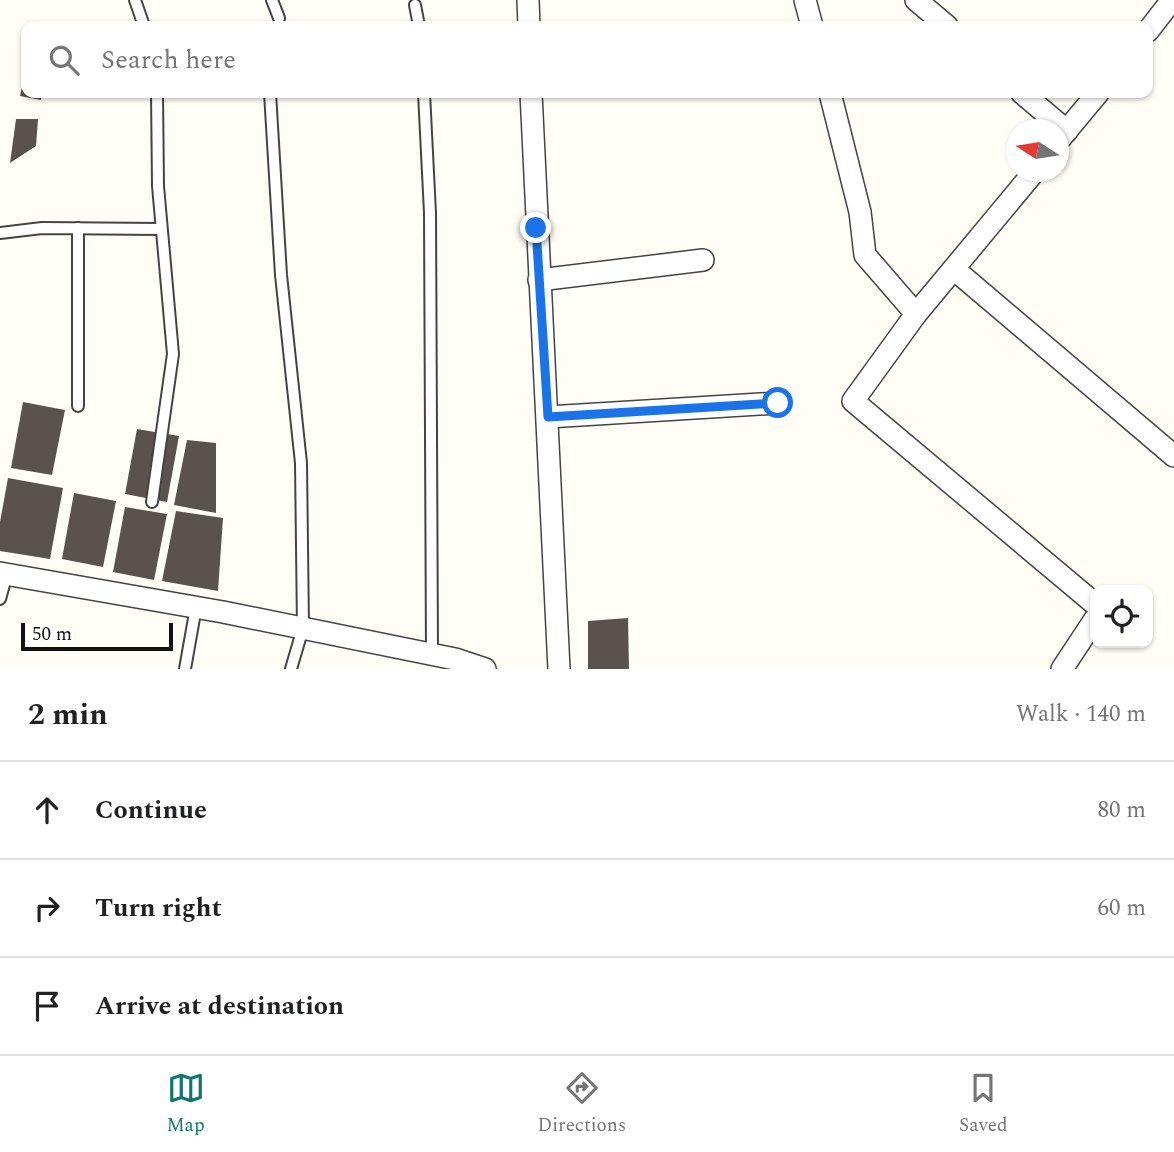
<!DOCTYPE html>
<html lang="en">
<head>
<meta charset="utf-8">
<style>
	:root { --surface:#fff; --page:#f2f2f2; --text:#202124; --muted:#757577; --line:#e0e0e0; --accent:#0f766e }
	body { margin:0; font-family:Spectral,serif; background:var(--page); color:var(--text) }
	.controls { position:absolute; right:21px; bottom:21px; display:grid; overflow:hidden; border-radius:14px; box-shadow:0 2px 5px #0004 }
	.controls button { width:63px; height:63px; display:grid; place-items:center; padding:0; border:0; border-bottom:2px solid var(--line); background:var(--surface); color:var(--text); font:35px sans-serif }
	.compass { position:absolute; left:1006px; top:119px; width:63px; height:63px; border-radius:50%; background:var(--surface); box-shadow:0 2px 5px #0004; rotate:282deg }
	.scale { position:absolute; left:21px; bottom:18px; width:152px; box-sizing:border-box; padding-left:7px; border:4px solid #111; border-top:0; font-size:19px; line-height:24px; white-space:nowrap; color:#111; -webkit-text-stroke:5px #fff; paint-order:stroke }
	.stop { position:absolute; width:21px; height:21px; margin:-16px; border:5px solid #1a73e8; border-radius:50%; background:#fff }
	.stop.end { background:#1a73e8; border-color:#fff; box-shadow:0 2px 7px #0008 }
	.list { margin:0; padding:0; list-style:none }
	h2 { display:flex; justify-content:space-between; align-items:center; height:91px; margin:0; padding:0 28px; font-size:30px }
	h2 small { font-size:23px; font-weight:400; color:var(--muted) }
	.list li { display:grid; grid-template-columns:46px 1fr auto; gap:21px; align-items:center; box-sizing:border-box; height:98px; padding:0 28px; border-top:2px solid var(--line) }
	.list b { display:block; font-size:26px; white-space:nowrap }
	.list em { font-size:23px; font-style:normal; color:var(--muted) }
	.icon { flex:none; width:38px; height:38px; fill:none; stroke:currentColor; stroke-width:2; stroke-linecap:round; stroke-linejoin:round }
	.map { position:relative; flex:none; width:1174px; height:669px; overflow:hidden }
	.search { position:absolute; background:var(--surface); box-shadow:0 2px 5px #0004; left:21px; right:21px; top:21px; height:77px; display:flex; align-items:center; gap:18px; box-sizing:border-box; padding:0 24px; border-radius:14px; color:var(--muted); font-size:26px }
	.sheet { height:385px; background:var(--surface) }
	nav { display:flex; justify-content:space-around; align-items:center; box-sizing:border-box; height:98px; border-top:2px solid var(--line); background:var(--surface); font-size:19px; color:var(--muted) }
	nav a { display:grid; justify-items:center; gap:4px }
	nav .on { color:var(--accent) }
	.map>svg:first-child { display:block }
</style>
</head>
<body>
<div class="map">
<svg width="1174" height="669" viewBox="0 0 1174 669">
	<rect width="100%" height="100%" fill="#fffdf5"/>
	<!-- building -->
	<g fill="#5a524d">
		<polygon points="25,73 26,93 42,93 41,100 20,96"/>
		<polygon points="16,119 38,119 36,146 10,163"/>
		<polygon points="23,402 65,410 52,475 11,468"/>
		<polygon points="137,429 179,436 167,502 125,494"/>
		<polygon points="187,440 216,443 216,513 174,505"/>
		<polygon points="8,478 63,488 50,559 0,551 0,522"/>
		<polygon points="74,493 116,501 103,567 62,559"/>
		<polygon points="125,507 167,514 154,580 113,572"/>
		<polygon points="176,511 223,518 218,591 162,581"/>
		<polygon points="628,618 629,669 588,669 588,621"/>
	</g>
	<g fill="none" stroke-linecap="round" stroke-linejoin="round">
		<!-- lane casing -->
		<g stroke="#444" stroke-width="14">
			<g id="lane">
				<polyline points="135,0 144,26"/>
				<polyline points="272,0 279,18"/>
				<polyline points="415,5 419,26"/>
				<polyline points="270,93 281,275 301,463 303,628 291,669"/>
				<polyline points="424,93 430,213 432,654"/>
				<polyline points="0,233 42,228 161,229"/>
				<polyline points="78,406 78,228"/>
				<polyline points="152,502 173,354 158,186 157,93"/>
				<polyline points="0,599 7,574"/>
				<polyline points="185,669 196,607"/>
			</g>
		</g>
		<!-- street casing -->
		<g stroke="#444" stroke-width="24">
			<g id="street">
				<polyline points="528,0 529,26"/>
				<polyline points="805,0 812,26"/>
				<polyline points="916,0 947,26"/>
				<polyline points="1148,31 1172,0"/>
				<polyline points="531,93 559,669"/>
				<polyline points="830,93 860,212 865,255 916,314"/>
				<polyline points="1022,93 1067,131"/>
				<polyline points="1058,141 1098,93"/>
				<polyline points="1034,172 916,314 853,401 1095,604"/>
				<polyline points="955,270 1174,456"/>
				<polyline points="539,280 703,260"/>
				<polyline points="548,417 778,403"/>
				<polyline points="0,573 223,612 455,659 485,669"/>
				<polyline points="1062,669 1095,619"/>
			</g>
		</g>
		<!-- lane -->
		<use href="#lane" stroke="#fff" stroke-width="10"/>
		<!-- street -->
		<use href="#street" stroke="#fff" stroke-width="21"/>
	</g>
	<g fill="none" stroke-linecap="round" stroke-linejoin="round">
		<!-- route -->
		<polyline stroke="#1a73e8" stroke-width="9" points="536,228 548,417 778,403"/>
	</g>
</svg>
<div class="controls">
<button><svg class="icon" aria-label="locate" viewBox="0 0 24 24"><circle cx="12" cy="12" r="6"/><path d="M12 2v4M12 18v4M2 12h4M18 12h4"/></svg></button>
</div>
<svg class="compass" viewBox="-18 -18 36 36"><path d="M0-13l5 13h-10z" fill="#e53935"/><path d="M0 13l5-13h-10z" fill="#757577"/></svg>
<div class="scale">50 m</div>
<div class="stop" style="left:778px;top:403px"></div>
<div class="stop end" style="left:536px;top:228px"></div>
<div class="search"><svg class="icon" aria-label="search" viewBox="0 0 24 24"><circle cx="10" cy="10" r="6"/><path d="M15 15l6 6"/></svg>Search here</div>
</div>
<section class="sheet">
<h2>2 min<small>Walk · 140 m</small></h2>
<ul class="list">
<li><svg class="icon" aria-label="ahead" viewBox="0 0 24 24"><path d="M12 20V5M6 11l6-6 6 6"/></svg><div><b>Continue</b></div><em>80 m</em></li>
<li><svg class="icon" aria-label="right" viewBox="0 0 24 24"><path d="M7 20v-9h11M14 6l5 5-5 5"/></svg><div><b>Turn right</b></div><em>60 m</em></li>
<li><svg class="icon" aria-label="arrive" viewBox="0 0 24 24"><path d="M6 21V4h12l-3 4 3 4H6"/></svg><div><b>Arrive at destination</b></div></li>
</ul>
</section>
<nav>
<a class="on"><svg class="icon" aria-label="map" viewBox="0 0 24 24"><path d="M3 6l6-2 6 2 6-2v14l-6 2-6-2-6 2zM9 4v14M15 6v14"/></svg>Map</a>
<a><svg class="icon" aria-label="directions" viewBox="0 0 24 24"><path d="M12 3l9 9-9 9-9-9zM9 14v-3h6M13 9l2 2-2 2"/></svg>Directions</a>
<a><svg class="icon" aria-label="saved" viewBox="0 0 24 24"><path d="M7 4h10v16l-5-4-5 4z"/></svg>Saved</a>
</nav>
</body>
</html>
